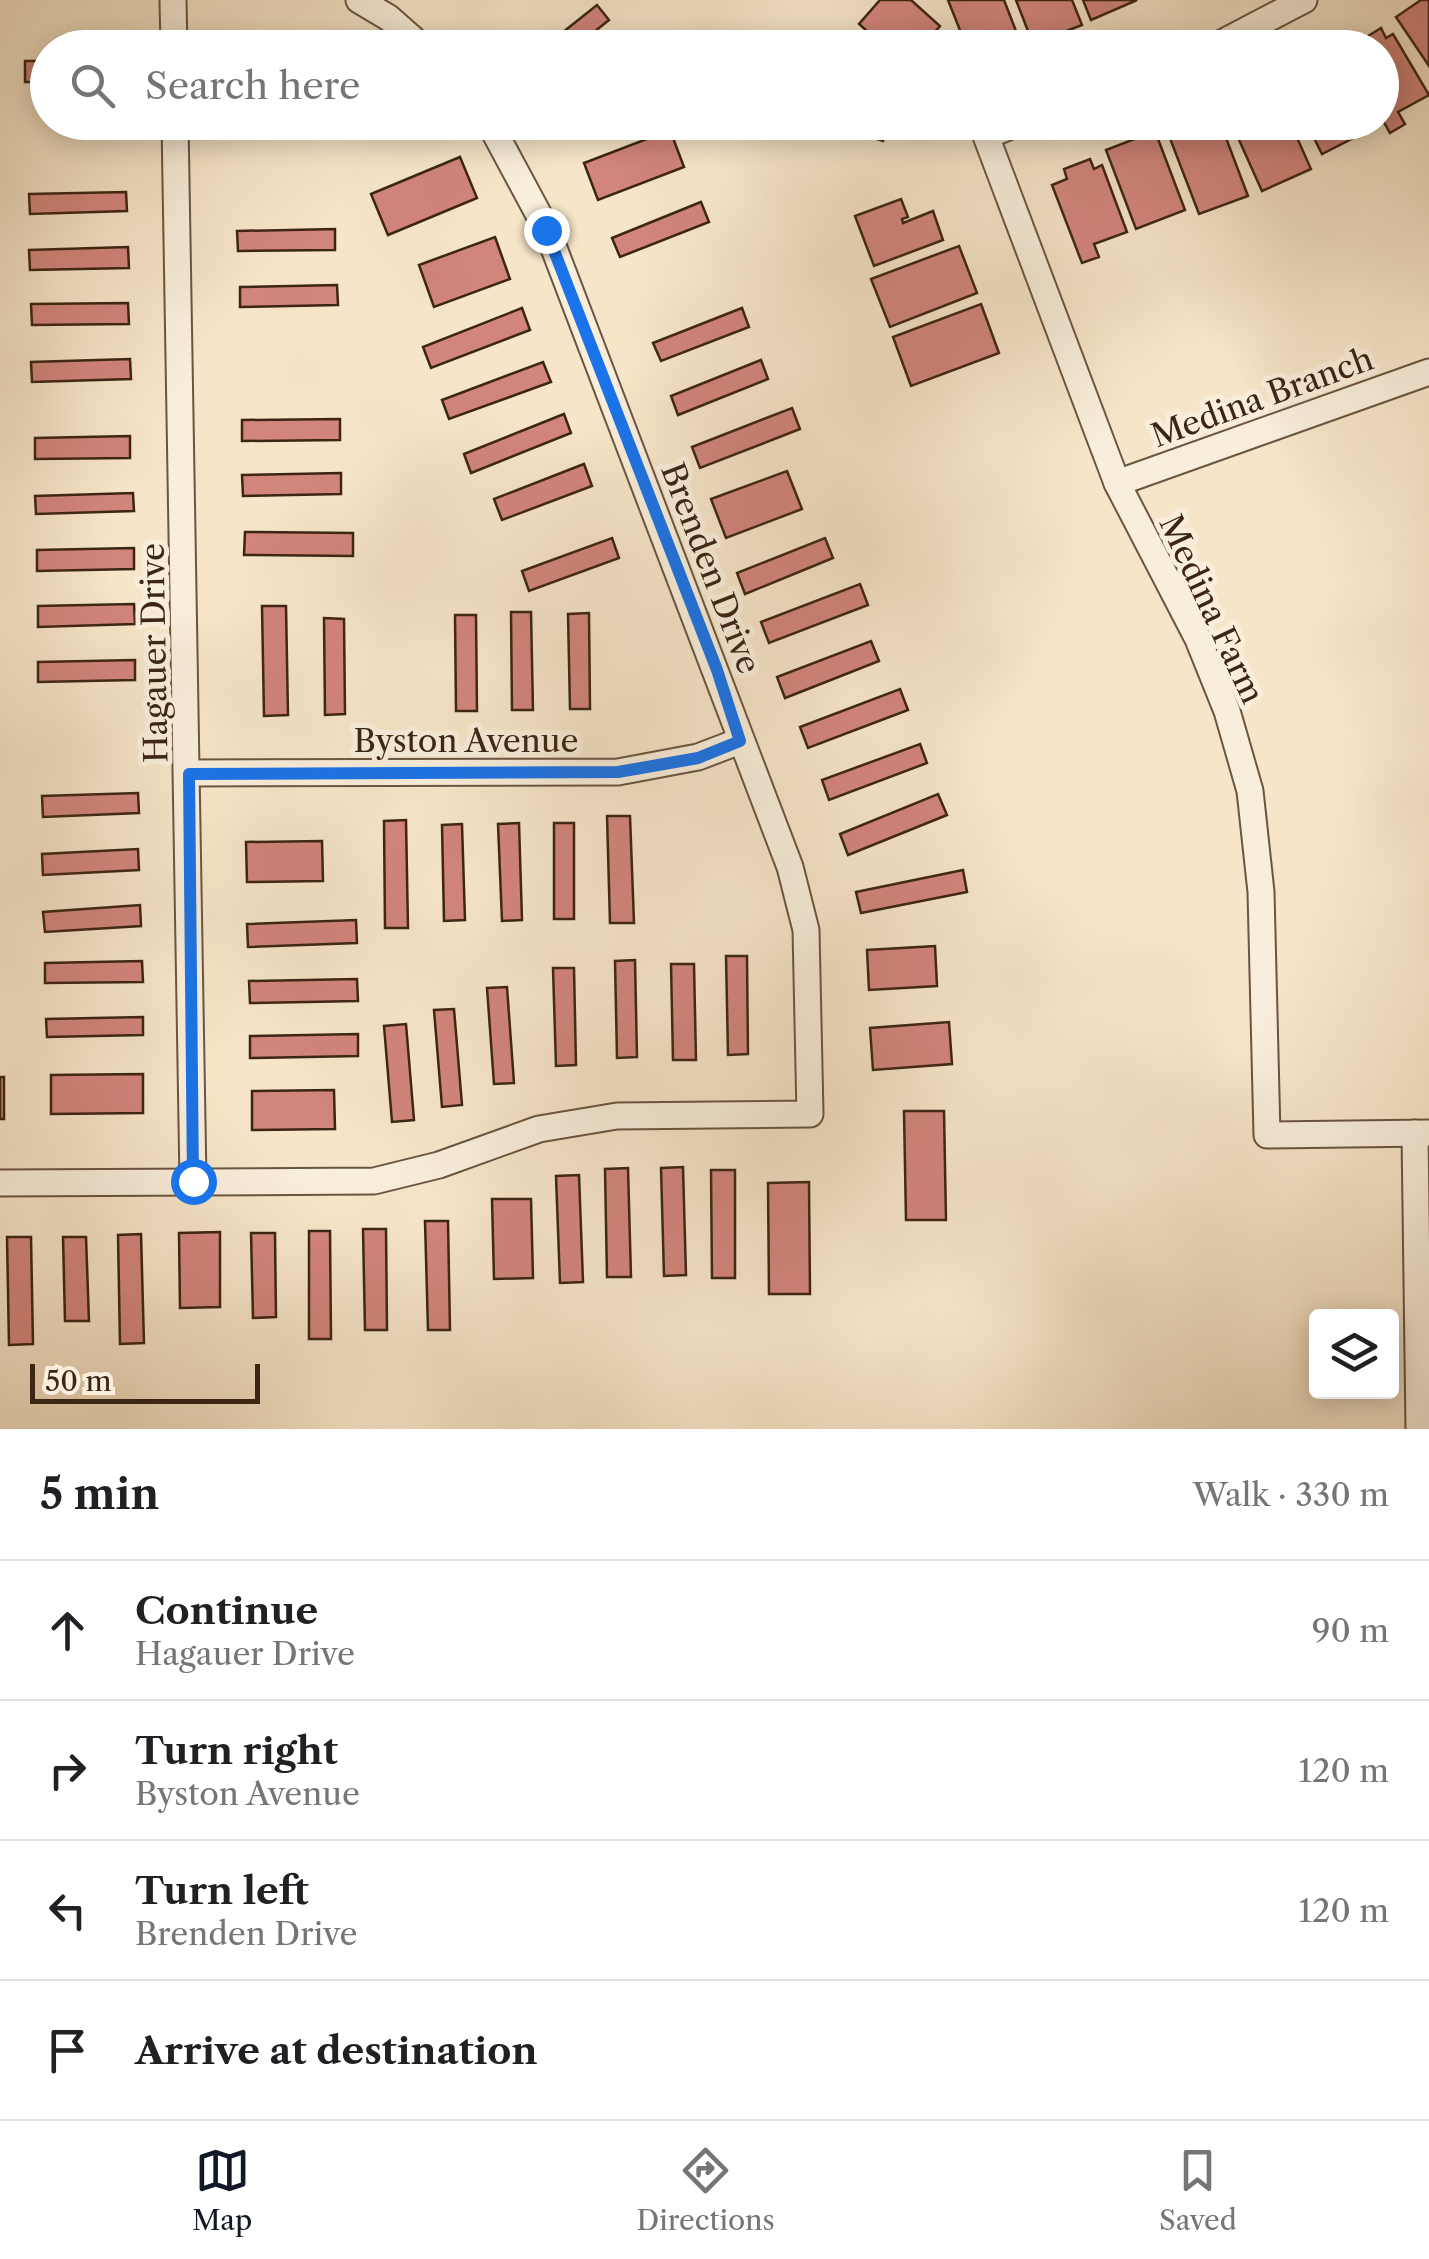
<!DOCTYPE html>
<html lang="en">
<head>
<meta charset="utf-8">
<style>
	:root { --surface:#fff; --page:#f6f6f6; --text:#202124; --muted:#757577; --line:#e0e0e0; --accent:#111827 }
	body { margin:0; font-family:"Libre Caslon Text",serif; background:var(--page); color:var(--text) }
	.controls { position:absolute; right:30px; bottom:30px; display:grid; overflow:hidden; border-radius:10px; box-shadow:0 5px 25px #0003 }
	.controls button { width:90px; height:90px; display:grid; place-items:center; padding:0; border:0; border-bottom:2px solid var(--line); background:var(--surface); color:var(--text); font:50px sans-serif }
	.scale { position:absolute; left:30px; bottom:25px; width:230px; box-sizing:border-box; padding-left:10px; border:5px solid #3c2513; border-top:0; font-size:28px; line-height:35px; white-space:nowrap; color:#3c2513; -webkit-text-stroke:8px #f9eedb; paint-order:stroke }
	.stop { position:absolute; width:30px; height:30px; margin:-22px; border:8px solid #1a73e8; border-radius:50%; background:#fff }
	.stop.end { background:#1a73e8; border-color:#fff; box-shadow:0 2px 10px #0008 }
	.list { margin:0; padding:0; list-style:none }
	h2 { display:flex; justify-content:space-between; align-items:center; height:130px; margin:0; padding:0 40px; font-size:42px }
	h2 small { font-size:32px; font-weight:400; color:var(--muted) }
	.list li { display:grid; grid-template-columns:65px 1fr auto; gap:30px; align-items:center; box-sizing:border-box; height:140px; padding:0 40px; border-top:2px solid var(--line) }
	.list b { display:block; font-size:38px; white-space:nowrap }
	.list p { margin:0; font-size:32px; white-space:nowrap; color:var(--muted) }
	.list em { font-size:32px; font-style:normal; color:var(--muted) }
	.icon { flex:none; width:55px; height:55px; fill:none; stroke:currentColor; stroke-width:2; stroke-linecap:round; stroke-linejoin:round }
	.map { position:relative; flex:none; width:1429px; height:1429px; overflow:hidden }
	.search { position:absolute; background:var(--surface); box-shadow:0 5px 25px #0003; left:30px; right:30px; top:30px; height:110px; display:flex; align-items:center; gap:25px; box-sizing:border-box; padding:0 35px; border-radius:55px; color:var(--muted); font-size:38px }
	.sheet { height:690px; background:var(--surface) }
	nav { display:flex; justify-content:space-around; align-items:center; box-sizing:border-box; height:140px; border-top:2px solid var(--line); background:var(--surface); font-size:28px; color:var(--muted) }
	nav a { display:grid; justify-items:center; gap:5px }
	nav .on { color:var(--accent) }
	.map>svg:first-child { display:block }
</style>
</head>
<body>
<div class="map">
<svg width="1429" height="1429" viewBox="0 0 1429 1429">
	<rect width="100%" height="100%" fill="#f6e5c8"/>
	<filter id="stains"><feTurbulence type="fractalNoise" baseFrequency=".002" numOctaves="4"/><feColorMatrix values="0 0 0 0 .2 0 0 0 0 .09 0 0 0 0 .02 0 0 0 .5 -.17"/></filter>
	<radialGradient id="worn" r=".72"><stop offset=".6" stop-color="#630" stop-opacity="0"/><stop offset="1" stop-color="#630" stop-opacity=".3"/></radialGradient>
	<!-- building -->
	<g fill="#d2857b" stroke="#3c2513" stroke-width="2.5">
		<polygon points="880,0 911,0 940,26 925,43 930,48 886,48 859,24"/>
		<polygon points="948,0 1004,0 1016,31 967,48"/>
		<polygon points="1016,0 1072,0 1082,25 1033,44"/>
		<polygon points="1083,0 1137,0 1091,20"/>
		<polygon points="1421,0 1429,0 1429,66 1396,17"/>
		<polygon points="597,5 609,20 574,48 543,48"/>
		<polygon points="1381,28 1386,38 1393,34 1429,95 1398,112 1405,124 1390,133 1382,119 1382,48 1358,48 1355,44"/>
		<rect x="25" y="61" width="23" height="21"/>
		<polygon points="824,122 888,122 883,141"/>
		<polygon points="1179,122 1220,122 1248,196 1199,214 1166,128"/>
		<polygon points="1231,122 1290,122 1311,169 1262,191"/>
		<polygon points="1306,122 1365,122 1369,130 1322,154"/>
		<polygon points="670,130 684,167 598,200 584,163"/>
		<polygon points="1155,131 1185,210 1136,229 1106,150"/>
		<polygon points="460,157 477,198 388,235 371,194"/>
		<polygon points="1090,159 1094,169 1102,165 1127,232 1094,244 1099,257 1082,263 1052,185 1067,179 1064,169"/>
		<polygon points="126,192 127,211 30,214 29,194"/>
		<polygon points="901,199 908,217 902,219 903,223 933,211 943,240 874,266 855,216"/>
		<polygon points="701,202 709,222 620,257 612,238"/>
		<polygon points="335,229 335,250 238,251 237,231"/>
		<polygon points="495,237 510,279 434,307 419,265"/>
		<polygon points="959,246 977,293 890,327 871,279"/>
		<polygon points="128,247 129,268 30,270 29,250"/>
		<polygon points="337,285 338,305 240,307 240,287"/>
		<polygon points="128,303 129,324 32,325 31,304"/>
		<polygon points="981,304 999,353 911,386 893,337"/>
		<polygon points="522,308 530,330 431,368 423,347"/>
		<polygon points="742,308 749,327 661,361 653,343"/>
		<polygon points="130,359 131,379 32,382 31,362"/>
		<polygon points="761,360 768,379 678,415 671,396"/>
		<polygon points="543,362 551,382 449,419 442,400"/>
		<polygon points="792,408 800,429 700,468 692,447"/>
		<polygon points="564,414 571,433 471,473 464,454"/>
		<polygon points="340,419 340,440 242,441 242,420"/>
		<polygon points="130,436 130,458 35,459 35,438"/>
		<polygon points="584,464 592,486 502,520 494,499"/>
		<polygon points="787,471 802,509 726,538 711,499"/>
		<polygon points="341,473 341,494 243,496 242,475"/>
		<polygon points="133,493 134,511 36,514 35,496"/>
		<polygon points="245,532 353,533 353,556 244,555"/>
		<polygon points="612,538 619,558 529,591 522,571"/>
		<polygon points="825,538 833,558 745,594 737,573"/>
		<polygon points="134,548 134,569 37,571 37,550"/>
		<polygon points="860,584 868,605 769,643 761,622"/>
		<polygon points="134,604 135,624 38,627 38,606"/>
		<polygon points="262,606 286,606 288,715 264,716"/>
		<polygon points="511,612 531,612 533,710 512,710"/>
		<polygon points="589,613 590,709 570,709 568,614"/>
		<polygon points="455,615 476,615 477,711 456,711"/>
		<polygon points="324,618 344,619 345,714 325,715"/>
		<polygon points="871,641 879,661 785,698 777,677"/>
		<polygon points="135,660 135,680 38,682 38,662"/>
		<polygon points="900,689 908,710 808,748 800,727"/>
		<polygon points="920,744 927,763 829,800 822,780"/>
		<polygon points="138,793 139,813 43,817 42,796"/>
		<polygon points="938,794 947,815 848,855 840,834"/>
		<polygon points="607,816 630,816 634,923 610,923"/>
		<polygon points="406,820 408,928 385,928 384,821"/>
		<polygon points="519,823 522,920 502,921 498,824"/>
		<rect x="554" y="823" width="20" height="96"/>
		<polygon points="462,824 465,920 444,921 442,825"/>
		<polygon points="322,841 323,881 247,882 246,842"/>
		<polygon points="138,849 139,870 43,875 42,854"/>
		<polygon points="963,870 967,892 861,913 856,892"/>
		<polygon points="140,905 141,926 45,932 43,912"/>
		<polygon points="356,920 357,943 248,947 247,924"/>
		<polygon points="935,946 937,986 869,990 867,950"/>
		<polygon points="726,956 747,956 748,1054 728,1055"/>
		<polygon points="635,960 637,1057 617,1058 615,961"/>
		<polygon points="142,961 143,982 45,983 45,963"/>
		<polygon points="671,964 694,964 696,1060 673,1060"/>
		<polygon points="553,968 574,968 576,1065 556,1066"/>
		<polygon points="357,979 358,1001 250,1003 249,981"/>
		<polygon points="507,987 514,1083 494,1084 487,988"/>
		<polygon points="454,1009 462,1105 442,1107 434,1010"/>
		<polygon points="143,1017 143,1035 47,1037 46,1019"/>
		<polygon points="949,1022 952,1064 873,1070 870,1028"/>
		<polygon points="406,1024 414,1120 392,1122 384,1026"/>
		<polygon points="358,1034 358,1056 250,1058 250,1036"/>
		<polygon points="143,1074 143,1113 51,1114 51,1075"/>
		<rect x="0" y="1077" width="4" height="42"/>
		<polygon points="334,1090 335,1129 252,1130 252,1091"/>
		<polygon points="904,1111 944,1111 946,1220 906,1220"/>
		<polygon points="683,1167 686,1275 664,1276 661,1168"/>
		<polygon points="628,1168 631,1277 607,1277 605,1169"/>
		<polygon points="711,1170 735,1170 735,1278 712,1278"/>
		<polygon points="579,1175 583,1282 560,1283 556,1176"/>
		<polygon points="809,1182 810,1294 769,1294 768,1183"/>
		<polygon points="492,1199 531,1199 533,1278 494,1279"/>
		<polygon points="425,1221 448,1221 450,1330 428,1330"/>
		<polygon points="363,1229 386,1229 387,1330 365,1330"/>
		<polygon points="309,1231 330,1231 331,1339 309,1339"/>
		<polygon points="220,1232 220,1307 180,1308 179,1233"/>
		<polygon points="251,1233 275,1233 276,1317 253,1318"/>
		<polygon points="141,1234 144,1343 120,1344 118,1235"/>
		<polygon points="7,1237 31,1237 33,1344 9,1345"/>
		<polygon points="63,1237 86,1237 89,1321 65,1321"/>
	</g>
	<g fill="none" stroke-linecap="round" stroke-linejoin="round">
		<!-- minor casing -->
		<g stroke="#6a5540" stroke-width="29">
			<g id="minor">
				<polyline points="173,0 174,48"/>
				<polyline points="359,0 389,18 423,48"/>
				<polyline points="1212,48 1304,0"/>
				<polyline points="175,122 193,1181"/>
				<polyline points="1021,122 986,136 1117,483 1198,639 1227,711 1250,791 1261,892 1267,1135 1429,1133"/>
				<polyline points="1117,483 1429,372"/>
				<polyline points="189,773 618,772 698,757 740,741"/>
				<polyline points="1415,1133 1419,1429"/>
				<polyline points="0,1183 374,1181 439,1165 539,1129 617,1116 810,1114 806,930 790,867 547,230 489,122"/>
			</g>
		</g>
		<!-- minor -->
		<use href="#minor" stroke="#f9eedb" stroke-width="25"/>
	</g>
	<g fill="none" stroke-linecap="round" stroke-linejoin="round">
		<!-- route -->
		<polyline stroke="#1a73e8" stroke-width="12" points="193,1181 189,774 618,772 698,758 740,741 717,670 546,230"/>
	</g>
	<g text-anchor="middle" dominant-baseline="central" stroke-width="10" stroke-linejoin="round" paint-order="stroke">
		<!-- street labels -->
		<g font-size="32" fill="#3c2513" stroke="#f9eedb">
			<text transform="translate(1262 397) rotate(-20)">Medina Branch</text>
			<text transform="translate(711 568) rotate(69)">Brenden Drive</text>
			<text transform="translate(1212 609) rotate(65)">Medina Farm</text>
			<text transform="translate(154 653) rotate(-91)">Hagauer Drive</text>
			<text x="466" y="740">Byston Avenue</text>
		</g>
	</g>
	<rect width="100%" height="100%" filter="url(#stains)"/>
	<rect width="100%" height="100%" fill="url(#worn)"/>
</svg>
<div class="controls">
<button><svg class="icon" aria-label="layers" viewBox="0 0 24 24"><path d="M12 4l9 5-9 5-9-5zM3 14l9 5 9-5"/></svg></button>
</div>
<div class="scale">50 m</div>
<div class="stop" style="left:193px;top:1181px"></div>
<div class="stop end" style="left:546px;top:230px"></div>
<div class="search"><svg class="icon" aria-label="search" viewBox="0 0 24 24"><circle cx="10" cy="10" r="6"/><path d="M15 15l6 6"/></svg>Search here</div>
</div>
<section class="sheet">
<h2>5 min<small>Walk · 330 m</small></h2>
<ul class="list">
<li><svg class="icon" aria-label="ahead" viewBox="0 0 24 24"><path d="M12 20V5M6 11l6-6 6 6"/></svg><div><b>Continue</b><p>Hagauer Drive</p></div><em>90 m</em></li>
<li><svg class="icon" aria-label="right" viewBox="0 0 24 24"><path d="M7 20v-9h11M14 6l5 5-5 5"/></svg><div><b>Turn right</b><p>Byston Avenue</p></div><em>120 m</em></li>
<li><svg class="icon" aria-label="left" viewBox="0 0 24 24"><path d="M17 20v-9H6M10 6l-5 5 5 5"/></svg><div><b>Turn left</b><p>Brenden Drive</p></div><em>120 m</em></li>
<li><svg class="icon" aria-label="arrive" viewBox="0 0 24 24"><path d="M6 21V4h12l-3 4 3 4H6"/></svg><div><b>Arrive at destination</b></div></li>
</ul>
</section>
<nav>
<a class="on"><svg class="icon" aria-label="map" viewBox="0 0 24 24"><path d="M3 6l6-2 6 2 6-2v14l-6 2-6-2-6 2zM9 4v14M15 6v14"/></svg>Map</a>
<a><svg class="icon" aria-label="directions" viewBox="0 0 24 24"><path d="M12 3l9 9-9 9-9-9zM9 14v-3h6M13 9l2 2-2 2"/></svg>Directions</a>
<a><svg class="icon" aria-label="saved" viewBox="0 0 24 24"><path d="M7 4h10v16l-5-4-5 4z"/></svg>Saved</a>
</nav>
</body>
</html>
